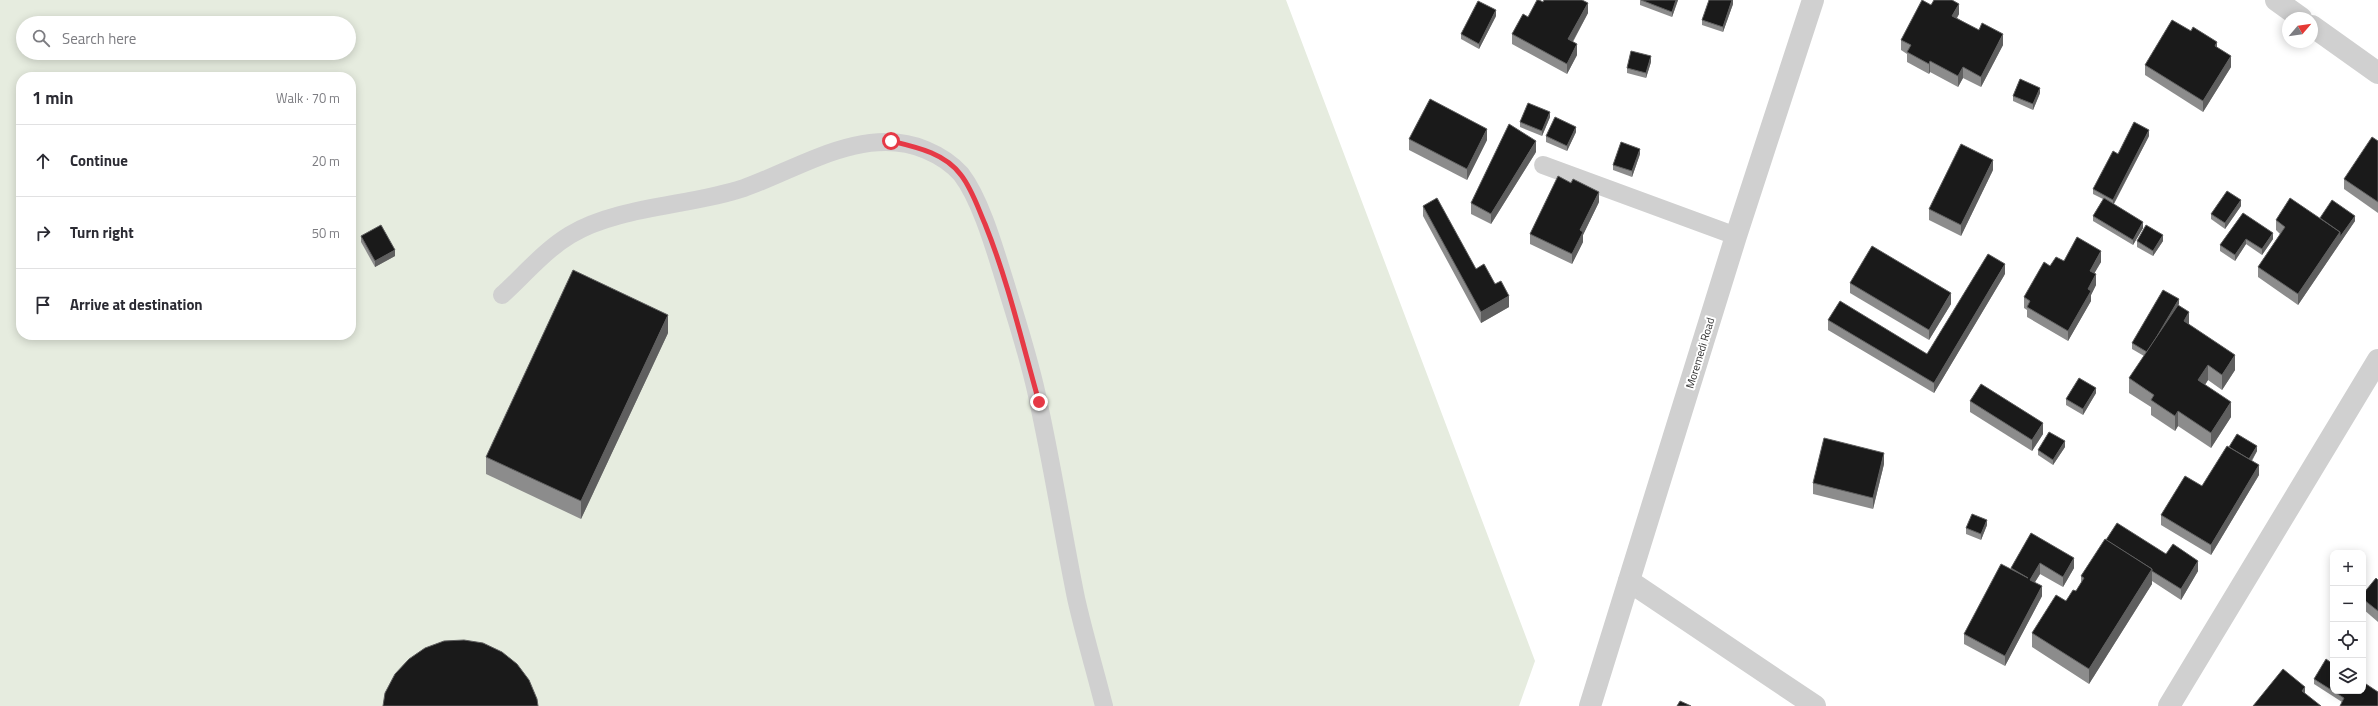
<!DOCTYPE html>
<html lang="en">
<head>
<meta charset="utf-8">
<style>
	:root { --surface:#fff; --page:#f7f7f7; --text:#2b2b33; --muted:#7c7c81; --line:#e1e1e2 }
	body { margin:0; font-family:"Titillium Web",sans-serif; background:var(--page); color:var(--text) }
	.controls { position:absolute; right:12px; bottom:12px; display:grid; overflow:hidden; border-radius:8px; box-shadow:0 2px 10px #0003 }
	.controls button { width:36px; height:36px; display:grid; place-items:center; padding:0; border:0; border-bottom:1px solid var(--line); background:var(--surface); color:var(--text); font:20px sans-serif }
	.compass { position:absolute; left:2282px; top:12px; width:36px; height:36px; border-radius:50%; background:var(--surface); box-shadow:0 2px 10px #0003; rotate:61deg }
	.stop { position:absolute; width:12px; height:12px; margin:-9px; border:3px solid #e63946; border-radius:50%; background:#fff }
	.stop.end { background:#e63946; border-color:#fff; box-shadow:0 1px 4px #0008 }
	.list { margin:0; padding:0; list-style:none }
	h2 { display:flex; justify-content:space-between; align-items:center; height:52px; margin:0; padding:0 16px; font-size:17px }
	h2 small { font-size:13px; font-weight:400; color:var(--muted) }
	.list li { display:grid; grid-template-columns:26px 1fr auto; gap:12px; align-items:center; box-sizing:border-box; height:72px; padding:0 16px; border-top:1px solid var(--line) }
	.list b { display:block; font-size:15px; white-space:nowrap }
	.list em { font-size:13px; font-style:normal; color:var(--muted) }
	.icon { flex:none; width:22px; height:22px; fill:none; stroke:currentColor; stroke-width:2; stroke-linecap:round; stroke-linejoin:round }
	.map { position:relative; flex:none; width:2378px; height:706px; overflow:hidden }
	.search { position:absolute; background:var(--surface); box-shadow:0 2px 10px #0003; left:16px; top:16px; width:340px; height:44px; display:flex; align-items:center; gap:10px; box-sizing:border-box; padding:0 14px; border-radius:22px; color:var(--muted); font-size:15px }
	.panel { position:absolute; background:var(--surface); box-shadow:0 2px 10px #0003; left:16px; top:72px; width:340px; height:268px; border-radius:16px }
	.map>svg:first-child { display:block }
</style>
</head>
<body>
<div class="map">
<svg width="2378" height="706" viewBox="0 0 2378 706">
	<rect width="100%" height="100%" fill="#fff"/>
	<!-- green -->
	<path fill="#e6ecdf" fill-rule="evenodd" d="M0,0H1286L1535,661L1519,706H0ZM23,23H349V53H23ZM21,77H351V335H21Z"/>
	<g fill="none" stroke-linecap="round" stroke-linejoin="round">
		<!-- service -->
		<g stroke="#d0d0d0" stroke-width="18">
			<polyline points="1543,165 1736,236"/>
			<path d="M502,295C524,275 545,250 570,235C618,206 691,206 744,188C800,168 865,124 926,150C938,155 952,164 961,174C981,200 995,250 1005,282C1017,322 1031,363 1039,405C1053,469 1063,534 1076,598C1084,634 1095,670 1104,706"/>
		</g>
		<!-- minor -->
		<g stroke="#d0d0d0" stroke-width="22">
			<polyline points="2276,0 2301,18"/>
			<polyline points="2312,26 2378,73"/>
			<polyline points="1629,581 1815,706"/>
			<polyline points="2169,706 2378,360"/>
		</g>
		<!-- tertiary -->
		<polyline stroke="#d0d0d0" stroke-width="22" points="1590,706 1736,236 1813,0"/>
	</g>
	<!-- wall -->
	<g fill="#8c8c8c">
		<polygon points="1640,0 1678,0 1672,17 1640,5"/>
		<polygon points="1733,0 1733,4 1723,32 1702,25 1702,20"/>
		<polygon points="1543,2 1588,13 1573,42 1577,55 1567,74 1512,44 1512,34 1528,17"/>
		<polygon points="1931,5 1959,14 1957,18 2003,45 1981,87 1963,78 1958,87 1930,72 1929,74 1907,62 1907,54 1901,50 1901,40"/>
		<polygon points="1496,16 1479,49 1461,39 1461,34"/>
		<polygon points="2217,48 2231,67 2203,112 2145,75 2145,65"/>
		<polygon points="1651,62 1646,78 1627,73 1627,68"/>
		<polygon points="2040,93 2033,110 2013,101 2013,96"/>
		<polygon points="1550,117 1542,136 1520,127 1520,122"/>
		<polygon points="1576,132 1567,151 1546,142 1546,136"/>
		<polygon points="2149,136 2114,204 2143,228 2133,245 2093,221 2093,216 2103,199 2093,194 2093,189 2118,154"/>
		<polygon points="1409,139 1487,140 1467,180 1409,150"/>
		<polygon points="2378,141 2378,213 2344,189 2344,179"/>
		<polygon points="1536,152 1491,224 1471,214 1471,203"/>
		<polygon points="1640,154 1632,177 1613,170 1613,165"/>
		<polygon points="1993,170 1961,236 1929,220 1929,209"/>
		<polygon points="1599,202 1583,235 1583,242 1572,264 1530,244 1530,234"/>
		<polygon points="1423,206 1476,269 1495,284 1509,307 1481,323 1423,216"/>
		<polygon points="2241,206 2225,229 2211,219 2211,214"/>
		<polygon points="2243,213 2273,239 2262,255 2246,244 2235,261 2220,251 2220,245"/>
		<polygon points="2320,218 2355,221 2298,305 2258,277 2258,267 2280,234 2276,230 2276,220"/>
		<polygon points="361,236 395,256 375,267 361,242"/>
		<polygon points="2137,241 2163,241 2153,256 2137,247"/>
		<polygon points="2101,262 2094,273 2096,285 2091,295 2091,301 2068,341 2027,317 2027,310 2024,308 2024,297 2050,266"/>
		<polygon points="2005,274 1934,393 1828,330 1828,320 1927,354"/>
		<polygon points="1850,283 1951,304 1929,340 1850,293"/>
		<polygon points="2179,304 2178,305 2189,325 2235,370 2222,390 2208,380 2205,385 2231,417 2211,448 2178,426 2175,431 2151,415 2151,407 2129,393 2129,378 2144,356 2132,349 2132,343"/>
		<polygon points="668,333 581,519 486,474 486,457"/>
		<polygon points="2096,393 2083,415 2066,405 2066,399"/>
		<polygon points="1970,401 2043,434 2032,451 1970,412"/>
		<polygon points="2065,447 2053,465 2038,455 2038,450"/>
		<polygon points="2229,447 2257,451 2252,461 2259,475 2211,555 2161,525 2161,515 2202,486"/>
		<polygon points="1884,464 1873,509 1813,494 1813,483"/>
		<polygon points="1987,525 1981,540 1966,534 1966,528"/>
		<polygon points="2031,533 2074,568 2063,587 2040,574 2035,582 2042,596 2005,666 1964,644 1964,634 2011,569 2011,568"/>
		<polygon points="2106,540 2198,571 2181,600 2152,581 2152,584 2089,684 2032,647 2032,633 2076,591 2081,583 2081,576"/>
		<polygon points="2378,580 2378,622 2363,609 2363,594"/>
		<polygon points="2314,679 2363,691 2342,702 2314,684"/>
	</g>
	<!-- shaded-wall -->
	<g fill="#5f5f5f">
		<polygon points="1676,0 1678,0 1672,17 1672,12"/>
		<polygon points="1732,0 1733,0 1733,4 1723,32 1723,27"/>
		<polygon points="1588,3 1588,13 1568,50 1568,39"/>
		<polygon points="1959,4 1959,14 1952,26 1952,16"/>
		<polygon points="1496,10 1496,16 1479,49 1479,44"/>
		<polygon points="2003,34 2003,45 1981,87 1981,77"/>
		<polygon points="2217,42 2217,52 2215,46"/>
		<polygon points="1577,44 1577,55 1567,74 1567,64"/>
		<polygon points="1651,56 1651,62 1646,78 1646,73"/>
		<polygon points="2231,56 2231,67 2203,112 2203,101"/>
		<polygon points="1930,61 1930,72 1929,74 1929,64"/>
		<polygon points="1963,67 1963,78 1958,87 1958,76"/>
		<polygon points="2040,88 2040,93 2033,110 2033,104"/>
		<polygon points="1550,112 1550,117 1542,136 1542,131"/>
		<polygon points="1576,127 1576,132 1567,151 1567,146"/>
		<polygon points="1487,129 1487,140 1467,180 1467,169"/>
		<polygon points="2149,130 2149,136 2113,205 2113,200"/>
		<polygon points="1536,141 1536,152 1491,224 1491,214"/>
		<polygon points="1640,149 1640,154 1632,177 1632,171"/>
		<polygon points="1993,160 1993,170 1961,236 1961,225"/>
		<polygon points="1599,192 1599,202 1583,235 1583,242 1572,264 1572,254 1580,230"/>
		<polygon points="2241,200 2241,206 2225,229 2225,223"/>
		<polygon points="2355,216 2355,221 2340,243 2340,237"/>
		<polygon points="2143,222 2143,228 2133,245 2133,240"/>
		<polygon points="2340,232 2340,243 2298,305 2298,294"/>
		<polygon points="2273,233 2273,239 2262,255 2262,249"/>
		<polygon points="2163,235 2163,241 2153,256 2153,251"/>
		<polygon points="2246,239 2246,244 2235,261 2235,255"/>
		<polygon points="395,250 395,256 375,267 375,261"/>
		<polygon points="2101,251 2101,262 2090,281 2090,271"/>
		<polygon points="2005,264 2005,274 1934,393 1934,383"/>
		<polygon points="2096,274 2096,285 2091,295 2091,301 2068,341 2068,331 2088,289"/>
		<polygon points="1951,293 1951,304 1929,340 1929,330"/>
		<polygon points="1509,296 1509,307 1481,323 1481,312"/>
		<polygon points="2179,299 2179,304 2147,358 2147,352"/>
		<polygon points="2189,312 2189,327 2184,321"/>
		<polygon points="668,315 668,333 581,519 581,501"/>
		<polygon points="2235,355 2235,370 2222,390 2222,375"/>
		<polygon points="2208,365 2208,380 2198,395 2198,380"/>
		<polygon points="2096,388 2096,393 2083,415 2083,409"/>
		<polygon points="2231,402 2231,417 2211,448 2211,433"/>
		<polygon points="2178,411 2178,426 2175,431 2175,416"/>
		<polygon points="2043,423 2043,434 2032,451 2032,440"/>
		<polygon points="2065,441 2065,447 2053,465 2053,460"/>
		<polygon points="2257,446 2257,451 2247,468 2247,463"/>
		<polygon points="1884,453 1884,464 1873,509 1873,498"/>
		<polygon points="2259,465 2259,475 2211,555 2211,545"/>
		<polygon points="1987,520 1987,525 1981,540 1981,534"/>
		<polygon points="2074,558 2074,568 2063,587 2063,577"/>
		<polygon points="2198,561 2198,571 2181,600 2181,589"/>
		<polygon points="2040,563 2040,574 2030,590 2030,580"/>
		<polygon points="2152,569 2152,584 2089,684 2089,669"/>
		<polygon points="2042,586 2042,596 2005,666 2005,656"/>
		<polygon points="2305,687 2305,697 2302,691"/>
	</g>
	<!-- building -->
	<g fill="#1a1a1a" stroke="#5f5f5f">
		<polygon points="1537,0 1539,0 1543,2 1544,0 1582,0 1588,3 1568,39 1577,44 1567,64 1512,34 1523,14 1528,17"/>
		<polygon points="1641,0 1676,0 1672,12"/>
		<polygon points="1709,0 1732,0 1723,27 1702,20"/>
		<polygon points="1922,0 1931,5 1934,0 1952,0 1959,4 1952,16 1979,30 1982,23 2003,34 1981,77 1963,67 1958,76 1930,61 1929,64 1907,52 1911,45 1901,40"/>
		<polygon points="1478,1 1496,10 1479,44 1461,34"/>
		<polygon points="2172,20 2191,31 2193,27 2217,42 2215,46 2231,56 2203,101 2145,65"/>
		<polygon points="1631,51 1651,56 1646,73 1627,68"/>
		<polygon points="2020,79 2040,88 2033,104 2013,96"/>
		<polygon points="1430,99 1487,129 1467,169 1409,139"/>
		<polygon points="1528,103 1550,112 1542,131 1520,122"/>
		<polygon points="1555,117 1576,127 1567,146 1546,136"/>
		<polygon points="2134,122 2149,130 2113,200 2093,189 2113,151 2118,154"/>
		<polygon points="1509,124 1536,141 1491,214 1471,203"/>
		<polygon points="2372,137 2378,141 2378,202 2344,179"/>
		<polygon points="1621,142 1640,149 1632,171 1613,165"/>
		<polygon points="1961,144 1993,160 1961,225 1929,209"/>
		<polygon points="1558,176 1571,183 1573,179 1599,192 1580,230 1583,232 1572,254 1530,234"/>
		<polygon points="2227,191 2241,200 2225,223 2211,214"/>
		<polygon points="1437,198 1476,269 1484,264 1495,284 1501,281 1509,296 1481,312 1423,206"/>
		<polygon points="2104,198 2143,222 2133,240 2093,216"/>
		<polygon points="2290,198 2340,232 2298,294 2258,267 2285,227 2276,220"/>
		<polygon points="2332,200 2355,216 2340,237 2340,232 2320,218"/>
		<polygon points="2243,213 2273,233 2262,249 2246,239 2235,255 2220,245"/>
		<polygon points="381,225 395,250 375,261 361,236"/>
		<polygon points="2146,225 2163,235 2153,251 2137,241"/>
		<polygon points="2077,237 2101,251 2090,271 2096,274 2088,289 2091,291 2068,331 2027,307 2030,301 2024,297 2044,262 2050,266 2056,257 2064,261"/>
		<polygon points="1872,246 1951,293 1929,330 1850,283"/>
		<polygon points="1988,254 2005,264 1934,383 1828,320 1840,301 1927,354"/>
		<polygon points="573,270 668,315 581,501 486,457"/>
		<polygon points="2163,290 2179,299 2156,338 2147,352 2132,343"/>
		<polygon points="2178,305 2189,312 2184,321 2235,355 2222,375 2208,365 2198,380 2231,402 2211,433 2178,411 2175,416 2151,400 2154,395 2129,378"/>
		<polygon points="2079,378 2096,388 2083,409 2066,399"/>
		<polygon points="1981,384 2043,423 2032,440 1970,401"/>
		<polygon points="2049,432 2065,441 2053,460 2038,450"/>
		<polygon points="2237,434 2257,446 2249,459 2229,447"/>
		<polygon points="1824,438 1884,453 1873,498 1813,483"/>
		<polygon points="2227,446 2259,465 2211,545 2161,515 2185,476 2202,486"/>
		<polygon points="1972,514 1987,520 1981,534 1966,528"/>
		<polygon points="2117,523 2166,554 2173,544 2198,561 2181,589 2152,571 2152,569 2106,540"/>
		<polygon points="2031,533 2074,558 2063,577 2040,563 2030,580 2042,586 2005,656 1964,634 2001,564 2028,578 2011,568"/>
		<polygon points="2105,539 2152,569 2089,669 2032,633 2056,595 2066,601 2073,590 2076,591 2084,578 2081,576"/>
		<polygon points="2376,578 2378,580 2378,611 2363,599 2363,594"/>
		<polygon points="464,640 483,643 502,652 517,664 529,680 537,699 538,706 383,706 385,693 395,674 409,659 425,648 444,641"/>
		<polygon points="2326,659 2333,664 2333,691 2314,679"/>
		<polygon points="2283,669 2305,687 2302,691 2321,706 2253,706"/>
		<polygon points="2363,682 2378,692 2378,706 2340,706 2344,698 2333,691 2363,691"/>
		<polygon points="1680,701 1691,706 1677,706"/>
	</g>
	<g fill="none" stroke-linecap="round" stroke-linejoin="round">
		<!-- route -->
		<path stroke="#e63946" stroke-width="5" d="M891,141C916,147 945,153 961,175C972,189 978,208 985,224C1008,281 1022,342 1039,402"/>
	</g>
	<g text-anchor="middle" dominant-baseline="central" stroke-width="4" stroke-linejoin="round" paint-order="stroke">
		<!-- street labels -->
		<g font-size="11" fill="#333" stroke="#fff">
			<text transform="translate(1700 353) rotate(-73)">Moremedi Road</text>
		</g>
	</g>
</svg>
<div class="controls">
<button>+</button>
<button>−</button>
<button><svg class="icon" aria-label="locate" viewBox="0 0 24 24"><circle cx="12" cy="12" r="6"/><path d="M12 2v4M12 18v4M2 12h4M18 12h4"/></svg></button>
<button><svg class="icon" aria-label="layers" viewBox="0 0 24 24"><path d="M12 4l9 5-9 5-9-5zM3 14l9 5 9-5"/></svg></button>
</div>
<svg class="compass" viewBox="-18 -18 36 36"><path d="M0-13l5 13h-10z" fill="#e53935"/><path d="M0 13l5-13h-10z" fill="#7c7c81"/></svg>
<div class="stop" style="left:891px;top:141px"></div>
<div class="stop end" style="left:1039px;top:402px"></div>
<div class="search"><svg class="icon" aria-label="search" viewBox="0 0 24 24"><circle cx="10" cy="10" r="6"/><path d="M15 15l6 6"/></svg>Search here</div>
<section class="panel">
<h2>1 min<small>Walk · 70 m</small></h2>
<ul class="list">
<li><svg class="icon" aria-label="ahead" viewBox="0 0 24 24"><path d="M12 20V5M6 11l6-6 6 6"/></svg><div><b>Continue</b></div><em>20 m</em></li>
<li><svg class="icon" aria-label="right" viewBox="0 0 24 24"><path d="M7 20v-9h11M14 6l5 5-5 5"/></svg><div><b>Turn right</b></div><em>50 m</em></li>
<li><svg class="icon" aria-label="arrive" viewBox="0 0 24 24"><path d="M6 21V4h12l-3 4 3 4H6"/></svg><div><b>Arrive at destination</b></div></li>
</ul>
</section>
</div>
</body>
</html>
